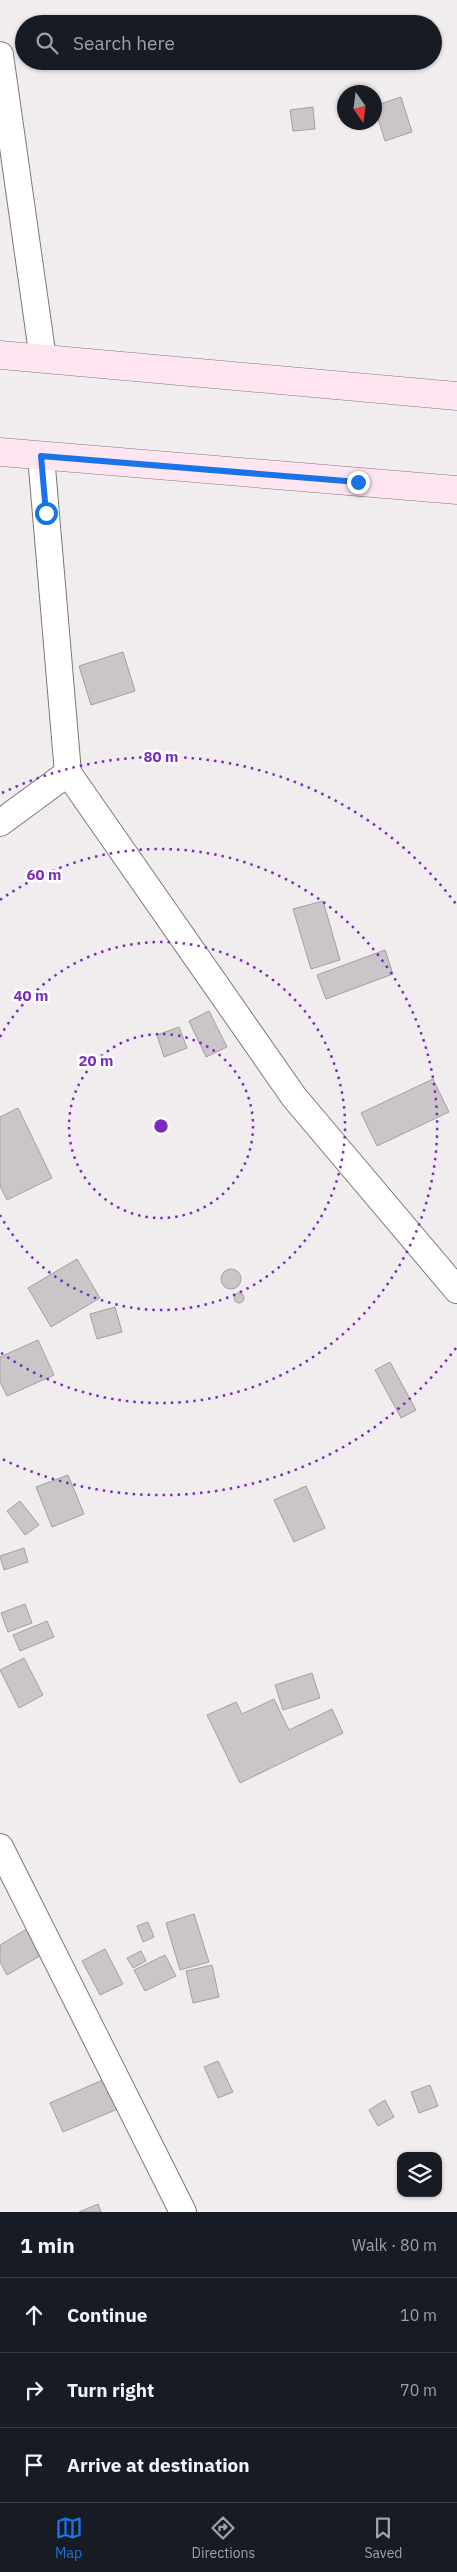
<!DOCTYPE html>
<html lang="en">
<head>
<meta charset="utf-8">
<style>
	:root { --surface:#171b24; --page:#20242c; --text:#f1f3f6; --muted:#9ea1a6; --line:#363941; --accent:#1a73e8 }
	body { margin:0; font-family:"IBM Plex Sans",sans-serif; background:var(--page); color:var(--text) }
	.controls { position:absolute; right:15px; bottom:15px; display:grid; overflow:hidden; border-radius:10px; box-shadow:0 1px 4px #0004 }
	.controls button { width:45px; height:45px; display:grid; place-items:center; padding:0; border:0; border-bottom:1px solid var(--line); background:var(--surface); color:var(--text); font:25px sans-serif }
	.compass { position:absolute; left:337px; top:85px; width:45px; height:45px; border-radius:50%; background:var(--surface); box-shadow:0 1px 4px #0004; rotate:166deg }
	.stop { position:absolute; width:15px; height:15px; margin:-11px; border:4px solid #1a73e8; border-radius:50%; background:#fff }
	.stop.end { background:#1a73e8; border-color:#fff; box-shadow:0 1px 5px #0008 }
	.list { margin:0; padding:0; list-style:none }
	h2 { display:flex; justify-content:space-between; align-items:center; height:65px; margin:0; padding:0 20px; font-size:21px }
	h2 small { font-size:16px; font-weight:400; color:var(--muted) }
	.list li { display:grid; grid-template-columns:32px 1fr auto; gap:15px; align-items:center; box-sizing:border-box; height:75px; padding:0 20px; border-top:1px solid var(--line) }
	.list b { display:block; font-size:19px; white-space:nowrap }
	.list em { font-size:16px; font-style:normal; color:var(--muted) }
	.icon { flex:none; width:28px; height:28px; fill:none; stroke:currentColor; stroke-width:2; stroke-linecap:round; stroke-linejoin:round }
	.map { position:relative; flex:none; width:457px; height:2212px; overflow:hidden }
	.search { position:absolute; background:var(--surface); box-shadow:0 1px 4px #0004; left:15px; right:15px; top:15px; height:55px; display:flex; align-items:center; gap:12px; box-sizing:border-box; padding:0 18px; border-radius:28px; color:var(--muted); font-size:19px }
	.sheet { height:290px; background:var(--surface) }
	nav { display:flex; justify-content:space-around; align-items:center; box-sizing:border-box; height:70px; border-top:1px solid var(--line); background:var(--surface); font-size:14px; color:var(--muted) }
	nav a { display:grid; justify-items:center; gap:2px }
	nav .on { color:var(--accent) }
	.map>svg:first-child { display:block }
</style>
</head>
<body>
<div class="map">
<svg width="457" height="2212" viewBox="0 0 457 2212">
	<rect width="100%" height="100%" fill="#f1ecee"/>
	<!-- building -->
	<g fill="#cac5c7" stroke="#a49fa1">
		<polygon points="401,97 412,132 385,141 374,106"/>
		<polygon points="313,107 315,129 293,131 290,110"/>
		<polygon points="123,652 135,691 91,705 79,666"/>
		<polygon points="323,901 340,960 311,969 293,909"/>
		<polygon points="385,950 393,974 326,999 317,975"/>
		<polygon points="209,1011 227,1047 206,1057 189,1021"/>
		<polygon points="179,1027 187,1048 164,1057 157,1035"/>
		<polygon points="433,1079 449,1112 377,1146 361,1113"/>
		<polygon points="18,1108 52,1178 7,1200 0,1186 0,1117"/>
		<polygon points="77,1259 100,1298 51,1327 28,1288"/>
		<circle cx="231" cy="1279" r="10"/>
		<circle cx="239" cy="1298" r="5"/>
		<polygon points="115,1307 122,1332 97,1339 90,1314"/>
		<polygon points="38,1340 54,1375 7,1396 0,1382 0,1357"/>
		<polygon points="390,1362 416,1410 401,1418 375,1370"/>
		<polygon points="68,1475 84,1514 52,1527 36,1487"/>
		<polygon points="306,1486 325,1528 294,1542 274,1500"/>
		<polygon points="20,1501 39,1525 25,1535 7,1511"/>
		<polygon points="24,1548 28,1562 4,1570 0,1556"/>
		<polygon points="25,1604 32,1623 8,1632 1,1613"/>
		<polygon points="47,1621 54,1637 20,1651 13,1635"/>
		<polygon points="24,1658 43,1695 19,1708 0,1670"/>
		<polygon points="312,1673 320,1698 283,1710 275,1685"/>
		<polygon points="274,1699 289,1730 332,1709 343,1733 240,1783 207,1715 236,1702 242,1714"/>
		<polygon points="194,1914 209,1962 180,1970 166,1923"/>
		<polygon points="148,1922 154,1937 143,1942 137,1926"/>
		<polygon points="30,1927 45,1953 7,1975 0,1962 0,1945"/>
		<polygon points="105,1949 123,1984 100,1995 82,1961"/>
		<polygon points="141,1951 146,1961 133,1968 127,1958"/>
		<polygon points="165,1955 176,1976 145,1991 134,1970"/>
		<polygon points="212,1965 219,1997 193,2003 186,1971"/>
		<polygon points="218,2061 233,2092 218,2098 204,2067"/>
		<polygon points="107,2078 120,2108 63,2132 50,2103"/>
		<polygon points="430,2085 438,2106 419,2113 411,2092"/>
		<polygon points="385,2100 394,2117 378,2126 369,2110"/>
		<polygon points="98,2204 101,2212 79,2212"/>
	</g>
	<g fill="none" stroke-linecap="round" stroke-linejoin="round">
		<!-- street casing -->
		<g stroke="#7d797b" stroke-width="28">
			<g id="street">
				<polyline points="0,55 43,359"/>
				<polyline points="68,773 294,1097 457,1290"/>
				<polyline points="0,823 68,773 41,456"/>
				<polyline points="0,1847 183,2212"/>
			</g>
		</g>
		<!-- secondary casing -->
		<g stroke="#7d797b" stroke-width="29">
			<g id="secondary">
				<polyline points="0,355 457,396"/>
				<polyline points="0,452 457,490"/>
			</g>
		</g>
		<!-- street -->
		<use href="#street" stroke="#fff" stroke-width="26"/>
		<!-- secondary -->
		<use href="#secondary" stroke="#ffe5f2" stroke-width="28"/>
	</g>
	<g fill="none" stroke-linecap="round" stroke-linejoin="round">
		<!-- route -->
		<polyline stroke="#1a73e8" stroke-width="6" points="46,513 41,456 358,482"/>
	</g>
	<!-- distance rings -->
	<g fill="none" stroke="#7b2cbf" stroke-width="2.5" stroke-dasharray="2.5 5">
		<circle cx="161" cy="1126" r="92"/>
		<path d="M0 1037A184 184 0 1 1 0 1215"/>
		<path d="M0 900A277 277 0 1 1 0 1352"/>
		<path d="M456 1348A369 369 0 0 1 2 1459M2 793A369 369 0 0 1 456 904"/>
	</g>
	<circle cx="161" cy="1126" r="8" fill="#7b2cbf" stroke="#fff" stroke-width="2.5"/>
	<g font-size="15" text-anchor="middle" font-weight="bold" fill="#7b2cbf" stroke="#fff" stroke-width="5" stroke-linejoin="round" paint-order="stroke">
		<text x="161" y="762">80 m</text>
		<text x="44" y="880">60 m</text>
		<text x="31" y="1001">40 m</text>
		<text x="96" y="1066">20 m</text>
	</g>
</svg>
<div class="controls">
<button><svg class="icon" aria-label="layers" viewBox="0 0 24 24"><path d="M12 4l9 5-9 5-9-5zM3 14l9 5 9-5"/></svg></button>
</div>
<svg class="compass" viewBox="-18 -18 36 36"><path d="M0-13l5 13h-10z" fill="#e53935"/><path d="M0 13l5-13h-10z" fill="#9ea1a6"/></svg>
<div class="stop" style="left:46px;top:513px"></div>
<div class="stop end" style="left:358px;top:482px"></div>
<div class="search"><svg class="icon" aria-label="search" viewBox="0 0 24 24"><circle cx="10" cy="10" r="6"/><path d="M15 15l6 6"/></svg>Search here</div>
</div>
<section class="sheet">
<h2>1 min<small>Walk · 80 m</small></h2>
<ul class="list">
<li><svg class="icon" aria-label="ahead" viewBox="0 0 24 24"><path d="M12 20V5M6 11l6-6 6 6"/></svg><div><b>Continue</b></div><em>10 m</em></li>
<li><svg class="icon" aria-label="right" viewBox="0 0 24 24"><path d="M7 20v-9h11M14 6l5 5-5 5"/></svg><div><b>Turn right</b></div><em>70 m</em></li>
<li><svg class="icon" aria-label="arrive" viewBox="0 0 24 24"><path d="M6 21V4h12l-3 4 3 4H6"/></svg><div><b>Arrive at destination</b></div></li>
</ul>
</section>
<nav>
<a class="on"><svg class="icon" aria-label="map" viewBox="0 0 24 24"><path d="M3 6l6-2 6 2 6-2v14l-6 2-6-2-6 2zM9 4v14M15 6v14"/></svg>Map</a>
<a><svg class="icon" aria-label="directions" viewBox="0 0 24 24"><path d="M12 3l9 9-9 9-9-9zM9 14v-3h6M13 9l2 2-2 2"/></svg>Directions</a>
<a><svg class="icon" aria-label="saved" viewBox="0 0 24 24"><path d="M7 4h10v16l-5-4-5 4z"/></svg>Saved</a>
</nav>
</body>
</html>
